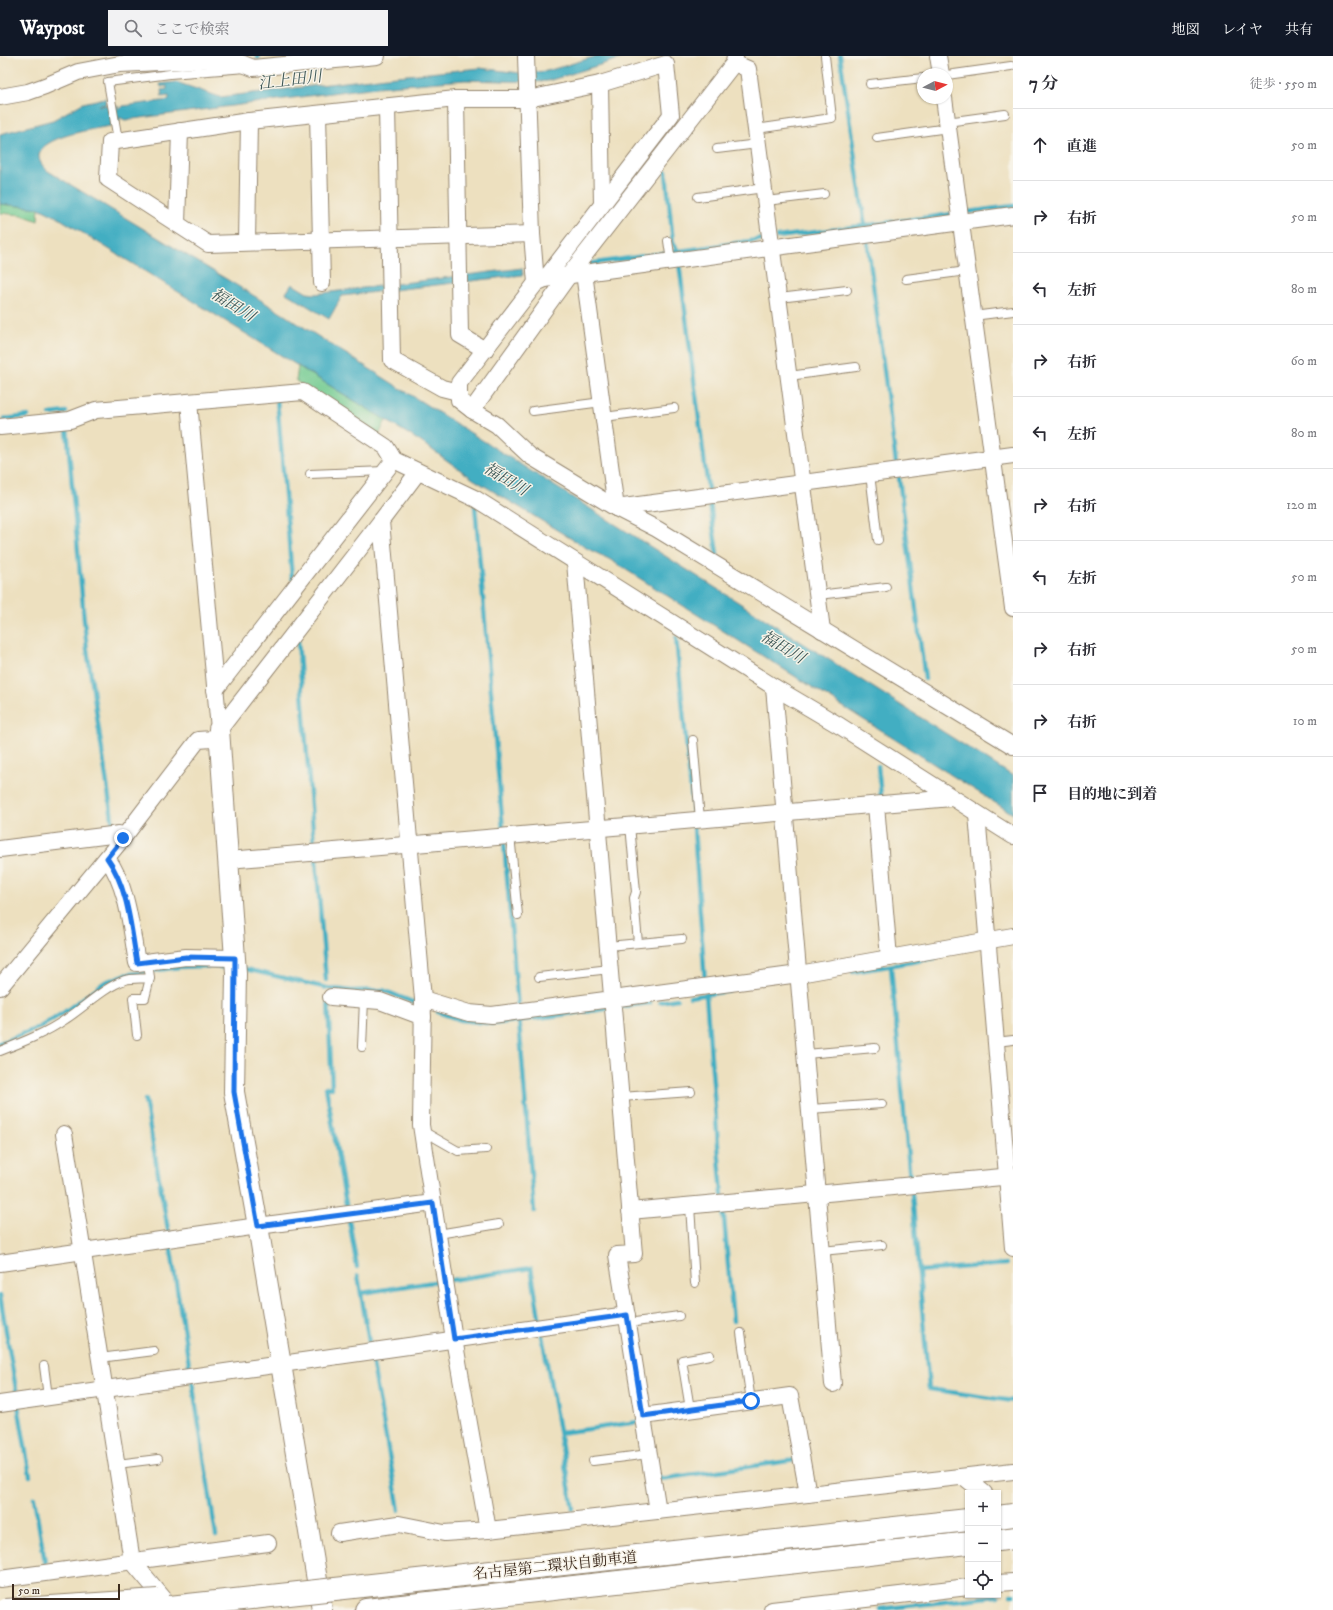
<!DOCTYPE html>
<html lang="ja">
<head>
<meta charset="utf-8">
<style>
	:root { --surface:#fff; --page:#f2f2f3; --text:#2b2b33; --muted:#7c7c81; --line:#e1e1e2; --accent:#111827 }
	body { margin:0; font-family:"IM FELL DW Pica","Noto Serif JP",serif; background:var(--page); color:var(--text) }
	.controls { position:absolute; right:12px; bottom:12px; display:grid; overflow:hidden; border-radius:0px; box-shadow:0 1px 3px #0004 }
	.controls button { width:36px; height:36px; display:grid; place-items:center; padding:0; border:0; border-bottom:1px solid var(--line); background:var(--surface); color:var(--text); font:20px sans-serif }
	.compass { position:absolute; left:917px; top:12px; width:36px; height:36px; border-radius:50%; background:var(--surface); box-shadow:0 1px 3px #0004; rotate:83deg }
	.scale { position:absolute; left:12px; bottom:10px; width:108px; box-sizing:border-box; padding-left:4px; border:2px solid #3b2a1e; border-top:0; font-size:11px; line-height:14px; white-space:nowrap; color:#3b2a1e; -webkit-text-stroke:3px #f7f3e8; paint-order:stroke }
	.stop { position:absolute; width:12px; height:12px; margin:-9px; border:3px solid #1a73e8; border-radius:50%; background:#fff }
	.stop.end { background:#1a73e8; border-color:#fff; box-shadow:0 1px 4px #0008 }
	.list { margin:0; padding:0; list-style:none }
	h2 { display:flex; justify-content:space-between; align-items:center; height:52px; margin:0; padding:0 16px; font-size:17px }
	h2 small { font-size:13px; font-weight:400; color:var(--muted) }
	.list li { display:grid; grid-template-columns:26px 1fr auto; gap:12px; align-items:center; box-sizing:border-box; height:72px; padding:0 16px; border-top:1px solid var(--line) }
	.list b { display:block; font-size:15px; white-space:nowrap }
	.list em { font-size:13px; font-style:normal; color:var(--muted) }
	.icon { flex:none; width:22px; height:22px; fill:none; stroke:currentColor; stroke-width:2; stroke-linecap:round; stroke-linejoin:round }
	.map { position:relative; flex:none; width:1013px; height:1554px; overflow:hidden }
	header { display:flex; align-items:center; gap:24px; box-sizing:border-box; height:56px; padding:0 20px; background:var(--accent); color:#fff }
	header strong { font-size:19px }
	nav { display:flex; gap:22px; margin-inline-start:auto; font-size:14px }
	.search { width:280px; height:36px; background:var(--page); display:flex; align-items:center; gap:10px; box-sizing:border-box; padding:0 14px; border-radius:0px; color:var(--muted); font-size:15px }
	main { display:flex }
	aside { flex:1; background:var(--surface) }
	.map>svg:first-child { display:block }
</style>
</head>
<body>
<header>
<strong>Waypost</strong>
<div class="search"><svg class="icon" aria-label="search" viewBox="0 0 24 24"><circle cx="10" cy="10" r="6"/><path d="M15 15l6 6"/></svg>ここで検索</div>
<nav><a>地図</a><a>レイヤ</a><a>共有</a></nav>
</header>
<main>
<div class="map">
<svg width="1013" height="1554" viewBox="0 0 1013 1554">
	<rect width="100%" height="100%" fill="#f7f3e8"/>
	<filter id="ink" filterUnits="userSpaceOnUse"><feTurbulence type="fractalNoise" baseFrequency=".025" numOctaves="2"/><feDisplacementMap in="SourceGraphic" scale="8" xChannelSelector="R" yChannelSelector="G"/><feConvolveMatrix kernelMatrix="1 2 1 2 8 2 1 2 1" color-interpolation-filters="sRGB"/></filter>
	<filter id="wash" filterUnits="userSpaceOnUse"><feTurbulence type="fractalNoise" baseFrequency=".012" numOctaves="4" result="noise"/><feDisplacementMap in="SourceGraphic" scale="16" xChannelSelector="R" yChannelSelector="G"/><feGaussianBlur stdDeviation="0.9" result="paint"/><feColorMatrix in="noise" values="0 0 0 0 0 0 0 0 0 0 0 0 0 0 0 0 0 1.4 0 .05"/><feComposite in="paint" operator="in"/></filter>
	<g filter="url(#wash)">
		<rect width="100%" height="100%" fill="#ede0bf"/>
		<!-- green -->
		<g fill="#74cc93" stroke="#587b58">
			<polygon points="0,148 39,152 38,165 22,159 0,157"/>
			<polygon points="298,310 386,364 379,379 296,325"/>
		</g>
		<!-- water -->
		<g fill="#43aec2" stroke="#3f6c70">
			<path d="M597,0H629L548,25L536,26L465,24L377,31L125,64L119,61L120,65L111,67V70C94,73 12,84 48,115L256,241L1013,720V758L609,503L588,493L473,423L421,386L57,161L39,152L0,148V78L53,64L83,47L105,42L106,48L99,49V50L114,49V51L118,50L119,54L123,50L169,44V40L162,41L161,34L167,33V30L161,31L160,28L176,26L220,41L387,21L480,12L520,17L547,15Z"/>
			<polygon points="522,212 523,219 342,240 329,263 286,237 292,228 307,237 315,238"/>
		</g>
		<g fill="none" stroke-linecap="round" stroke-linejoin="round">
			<!-- stream -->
			<g stroke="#43aec2" stroke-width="4.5">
				<polyline points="257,0 258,2"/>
				<polyline points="840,0 865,170"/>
				<polyline points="666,116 673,187 678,195"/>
				<polyline points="967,156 1013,150"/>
				<polyline points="777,181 953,158"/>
				<polyline points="867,182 896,407"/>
				<polyline points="679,207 708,433"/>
				<polyline points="588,208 764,183"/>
				<polyline points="277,343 292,522"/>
				<polyline points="50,358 66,356"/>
				<polyline points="4,363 28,360"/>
				<polyline points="67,373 83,551"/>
				<polyline points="899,422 925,623"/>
				<polyline points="710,448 717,498"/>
				<polyline points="475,450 503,774"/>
				<polyline points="83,554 87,593 113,769"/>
				<polyline points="676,582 693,756"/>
				<polyline points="298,585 314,788"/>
				<polyline points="878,710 881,740"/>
				<polyline points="694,772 705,927"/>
				<polyline points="504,787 518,952"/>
				<polyline points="316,804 326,924"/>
				<polyline points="891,911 910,1124"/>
				<polyline points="241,912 327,932 352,935 383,934 420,949"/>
				<polyline points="853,916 935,902"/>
				<polyline points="706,939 722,1139"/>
				<polyline points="690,941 729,935"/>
				<polyline points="328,943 332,1032 326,1031 347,1154"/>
				<polyline points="660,946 677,943"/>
				<polyline points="438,956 461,964 493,968 650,947"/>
				<polyline points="519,965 534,1155"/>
				<polyline points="0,987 40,971 63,957 105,926 124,919 179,911 208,910 231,912"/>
				<polyline points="145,1044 169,1179"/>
				<polyline points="912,1138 929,1333 1013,1345"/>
				<polyline points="723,1152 733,1265"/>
				<polyline points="349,1164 357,1211"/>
				<polyline points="170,1188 190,1315"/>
				<polyline points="918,1215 1007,1208"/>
				<polyline points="358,1220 370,1291"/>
				<polyline points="451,1224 531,1212 540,1267"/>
				<polyline points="361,1237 440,1225"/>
				<polyline points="0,1240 17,1339"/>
				<polyline points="541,1274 573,1453"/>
				<polyline points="371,1298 399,1454"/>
				<polyline points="192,1324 216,1480"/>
				<polyline points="18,1349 30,1420"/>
				<polyline points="560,1377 638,1366"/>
				<polyline points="659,1420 660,1423 796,1404"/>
				<polyline points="34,1442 45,1506"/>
				<polyline points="1011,1539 1013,1539"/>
				<polyline points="880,1553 998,1540"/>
			</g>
		</g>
	</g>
	<g filter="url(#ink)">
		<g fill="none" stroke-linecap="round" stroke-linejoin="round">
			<!-- service casing -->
			<g stroke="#94856e" stroke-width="10">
				<g id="service">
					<polyline points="947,19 1011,10"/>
					<polyline points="870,28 923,22"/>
					<polyline points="947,66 1005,58"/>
					<polyline points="756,73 832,62 825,0"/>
					<polyline points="877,82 948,72"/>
					<polyline points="118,84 108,26 170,18 246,12"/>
					<polyline points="717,93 758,88"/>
					<polyline points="698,141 764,132"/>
					<polyline points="766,145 824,138"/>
					<polyline points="668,185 671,205"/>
					<polyline points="906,223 967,215"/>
					<polyline points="779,242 847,234"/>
					<polyline points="973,260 1013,255"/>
					<polyline points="789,320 856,311"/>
					<polyline points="533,355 602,346"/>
					<polyline points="604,361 674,352"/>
					<polyline points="310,418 385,415"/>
					<polyline points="870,418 878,484"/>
					<polyline points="818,539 886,531"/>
					<polyline points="693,684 700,763"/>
					<polyline points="630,769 636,836 634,842 638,887"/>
					<polyline points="510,779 518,859"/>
					<polyline points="608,890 682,883"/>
					<polyline points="539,921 610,913"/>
					<polyline points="137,979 133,942 145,942 150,922"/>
					<polyline points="996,986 1013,984"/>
					<polyline points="362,991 364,944"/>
					<path d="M0,995C23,986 46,977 66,963C86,950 103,932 125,924C132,922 142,923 150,922L148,906"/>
					<polyline points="806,998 875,992"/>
					<polyline points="621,1041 691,1036"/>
					<polyline points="810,1053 882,1048"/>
					<polyline points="423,1075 458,1095 486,1093"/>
					<polyline points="690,1150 695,1227"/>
					<polyline points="438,1178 499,1168"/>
					<polyline points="822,1195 882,1189"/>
					<polyline points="628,1267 679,1260"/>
					<polyline points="741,1277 751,1345"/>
					<polyline points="100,1302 154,1295"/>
					<polyline points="44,1310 48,1341"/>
					<polyline points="690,1353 682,1304 710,1299"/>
					<polyline points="593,1405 649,1398"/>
					<polyline points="117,1408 158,1403"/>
				</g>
			</g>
			<!-- minor casing -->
			<g stroke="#94856e" stroke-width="18">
				<g id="minor">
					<polyline points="526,0 532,178 536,227 545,223 584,217 1013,159"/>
					<polyline points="938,0 941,18"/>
					<polyline points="734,7 748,13 822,574"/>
					<polyline points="600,28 602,149"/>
					<polyline points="0,41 28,36 45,30 78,16 120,8 219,3 236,5 253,12 377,0"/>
					<polyline points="944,42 1013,552"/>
					<polyline points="456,43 460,279 485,294"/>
					<polyline points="387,51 392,304 442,332 458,336"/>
					<polyline points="318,58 322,227"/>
					<polyline points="177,168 180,75"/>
					<polyline points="532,178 208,188 108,123 110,86 249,65 456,43 528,43 600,28 666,8 671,59 545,223"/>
					<polyline points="247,186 249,65"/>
					<polyline points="584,217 616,452"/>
					<polyline points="536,227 459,327 459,344 472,354 497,369 530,400 616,452 657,473 1013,690"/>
					<polyline points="189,346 219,673"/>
					<polyline points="472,354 569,219 734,7 735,0"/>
					<polyline points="0,371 70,364 96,354 303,336 386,391 394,404 476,443 774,631 840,670 1013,780"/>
					<polyline points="418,416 381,465 423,943 421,1069 454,1283 488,1474"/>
					<polyline points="616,452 1013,399"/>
					<polyline points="575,506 634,1198 617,1199 658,1455"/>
					<polyline points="774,631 833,1328"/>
					<polyline points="215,634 394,404"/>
					<polyline points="876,749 889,902"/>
					<polyline points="977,758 1013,1192"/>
					<polyline points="0,793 119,778 123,782"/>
					<path d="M107,802C128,831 131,872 137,907L186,901L235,902"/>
					<polyline points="228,804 952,742"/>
					<polyline points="0,931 123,782 198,684 212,683 381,465"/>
					<polyline points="331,941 380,945 423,961"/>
					<polyline points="423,943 469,957 492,959 799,918 1013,880"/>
					<polyline points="64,1078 132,1505 169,1549"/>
					<polyline points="630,1155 1013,1120"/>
					<polyline points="0,1207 258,1170 433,1147"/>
					<polyline points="0,1348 627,1259"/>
					<polyline points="643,1360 790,1340 808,1438"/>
					<polyline points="964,1421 984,1437"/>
					<polyline points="339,1477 399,1468 444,1477 488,1474 1013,1415"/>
					<polyline points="0,1523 268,1487"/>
					<polyline points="998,1527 1013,1526"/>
					<polyline points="772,1554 968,1531"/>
				</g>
			</g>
			<!-- tertiary casing -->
			<g stroke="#94856e" stroke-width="22">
				<polyline id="tertiary" points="219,673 236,917 234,1036 258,1170 322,1554"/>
			</g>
			<!-- motorway casing -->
			<g stroke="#94856e" stroke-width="24">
				<g id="motorway">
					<polyline points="998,1484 1013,1482"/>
					<polyline points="366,1554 968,1487"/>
				</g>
			</g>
			<!-- service -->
			<use href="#service" stroke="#fff" stroke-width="8"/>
			<!-- minor -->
			<use href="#minor" stroke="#fff" stroke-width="16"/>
			<!-- tertiary -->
			<use href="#tertiary" stroke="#fff" stroke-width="20"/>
			<!-- motorway -->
			<use href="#motorway" stroke="#fff" stroke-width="22"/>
			<!-- motorway-bridge casing -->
			<g stroke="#94856e" stroke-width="24" stroke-linecap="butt">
				<g id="motorway-bridge">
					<polyline points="998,1461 1013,1459"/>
					<polyline points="5,1554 158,1544"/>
					<polyline points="142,1554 968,1464"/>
				</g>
			</g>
			<!-- motorway-bridge -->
			<use href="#motorway-bridge" stroke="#fff" stroke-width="22"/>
		</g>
	</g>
	<g fill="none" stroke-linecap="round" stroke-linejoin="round" filter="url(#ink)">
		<!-- route -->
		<path stroke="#1a73e8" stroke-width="5" d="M123,782L107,802C128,831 131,872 137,907L186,901L235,902L234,1036L258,1170L433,1147L454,1283L627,1259L643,1360L751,1345"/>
	</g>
	<g text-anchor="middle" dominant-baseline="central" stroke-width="3" stroke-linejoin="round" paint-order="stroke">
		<!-- street labels -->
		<g font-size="15" fill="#3b2a1e" stroke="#f7f3e8">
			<text transform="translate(555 1510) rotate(-6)">名古屋第二環状自動車道</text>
		</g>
		<!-- water labels -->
		<g font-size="16" font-style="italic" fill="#3e5857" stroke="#f7f3e8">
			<text transform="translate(290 24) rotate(-7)">江上田川</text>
			<text transform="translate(233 249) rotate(32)">福田川</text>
			<text transform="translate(506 423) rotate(31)">福田川</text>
			<text transform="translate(783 591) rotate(31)">福田川</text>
		</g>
	</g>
</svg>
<div class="controls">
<button>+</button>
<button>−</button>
<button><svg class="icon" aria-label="locate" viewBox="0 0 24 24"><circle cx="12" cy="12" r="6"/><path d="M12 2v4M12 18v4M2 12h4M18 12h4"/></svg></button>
</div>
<svg class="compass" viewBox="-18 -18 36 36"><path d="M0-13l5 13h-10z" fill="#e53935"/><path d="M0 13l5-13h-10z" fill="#7c7c81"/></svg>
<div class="scale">50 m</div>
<div class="stop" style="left:751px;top:1345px"></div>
<div class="stop end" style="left:123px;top:782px"></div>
</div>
<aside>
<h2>7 分<small>徒歩 · 550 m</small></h2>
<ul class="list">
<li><svg class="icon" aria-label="ahead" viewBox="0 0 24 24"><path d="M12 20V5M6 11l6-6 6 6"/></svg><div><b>直進</b></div><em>50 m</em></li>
<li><svg class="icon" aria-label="right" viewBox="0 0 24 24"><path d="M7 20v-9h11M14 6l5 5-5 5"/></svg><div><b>右折</b></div><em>50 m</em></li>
<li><svg class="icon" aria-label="left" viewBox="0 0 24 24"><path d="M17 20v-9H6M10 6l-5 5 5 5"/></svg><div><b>左折</b></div><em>80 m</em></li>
<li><svg class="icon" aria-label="right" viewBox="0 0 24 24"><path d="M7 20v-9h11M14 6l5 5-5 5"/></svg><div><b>右折</b></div><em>60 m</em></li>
<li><svg class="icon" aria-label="left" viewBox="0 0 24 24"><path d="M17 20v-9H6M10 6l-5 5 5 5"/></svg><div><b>左折</b></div><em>80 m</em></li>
<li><svg class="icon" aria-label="right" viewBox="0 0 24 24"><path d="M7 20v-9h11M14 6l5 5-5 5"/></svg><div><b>右折</b></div><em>120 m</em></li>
<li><svg class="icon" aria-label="left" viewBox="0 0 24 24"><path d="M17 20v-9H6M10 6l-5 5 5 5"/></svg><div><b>左折</b></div><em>50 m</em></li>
<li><svg class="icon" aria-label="right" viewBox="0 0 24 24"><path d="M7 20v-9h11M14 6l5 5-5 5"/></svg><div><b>右折</b></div><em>50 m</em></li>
<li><svg class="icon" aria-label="right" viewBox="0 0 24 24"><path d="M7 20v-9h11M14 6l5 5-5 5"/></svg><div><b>右折</b></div><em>10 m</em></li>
<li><svg class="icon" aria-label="arrive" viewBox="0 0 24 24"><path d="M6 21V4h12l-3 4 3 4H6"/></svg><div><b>目的地に到着</b></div></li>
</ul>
</aside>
</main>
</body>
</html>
